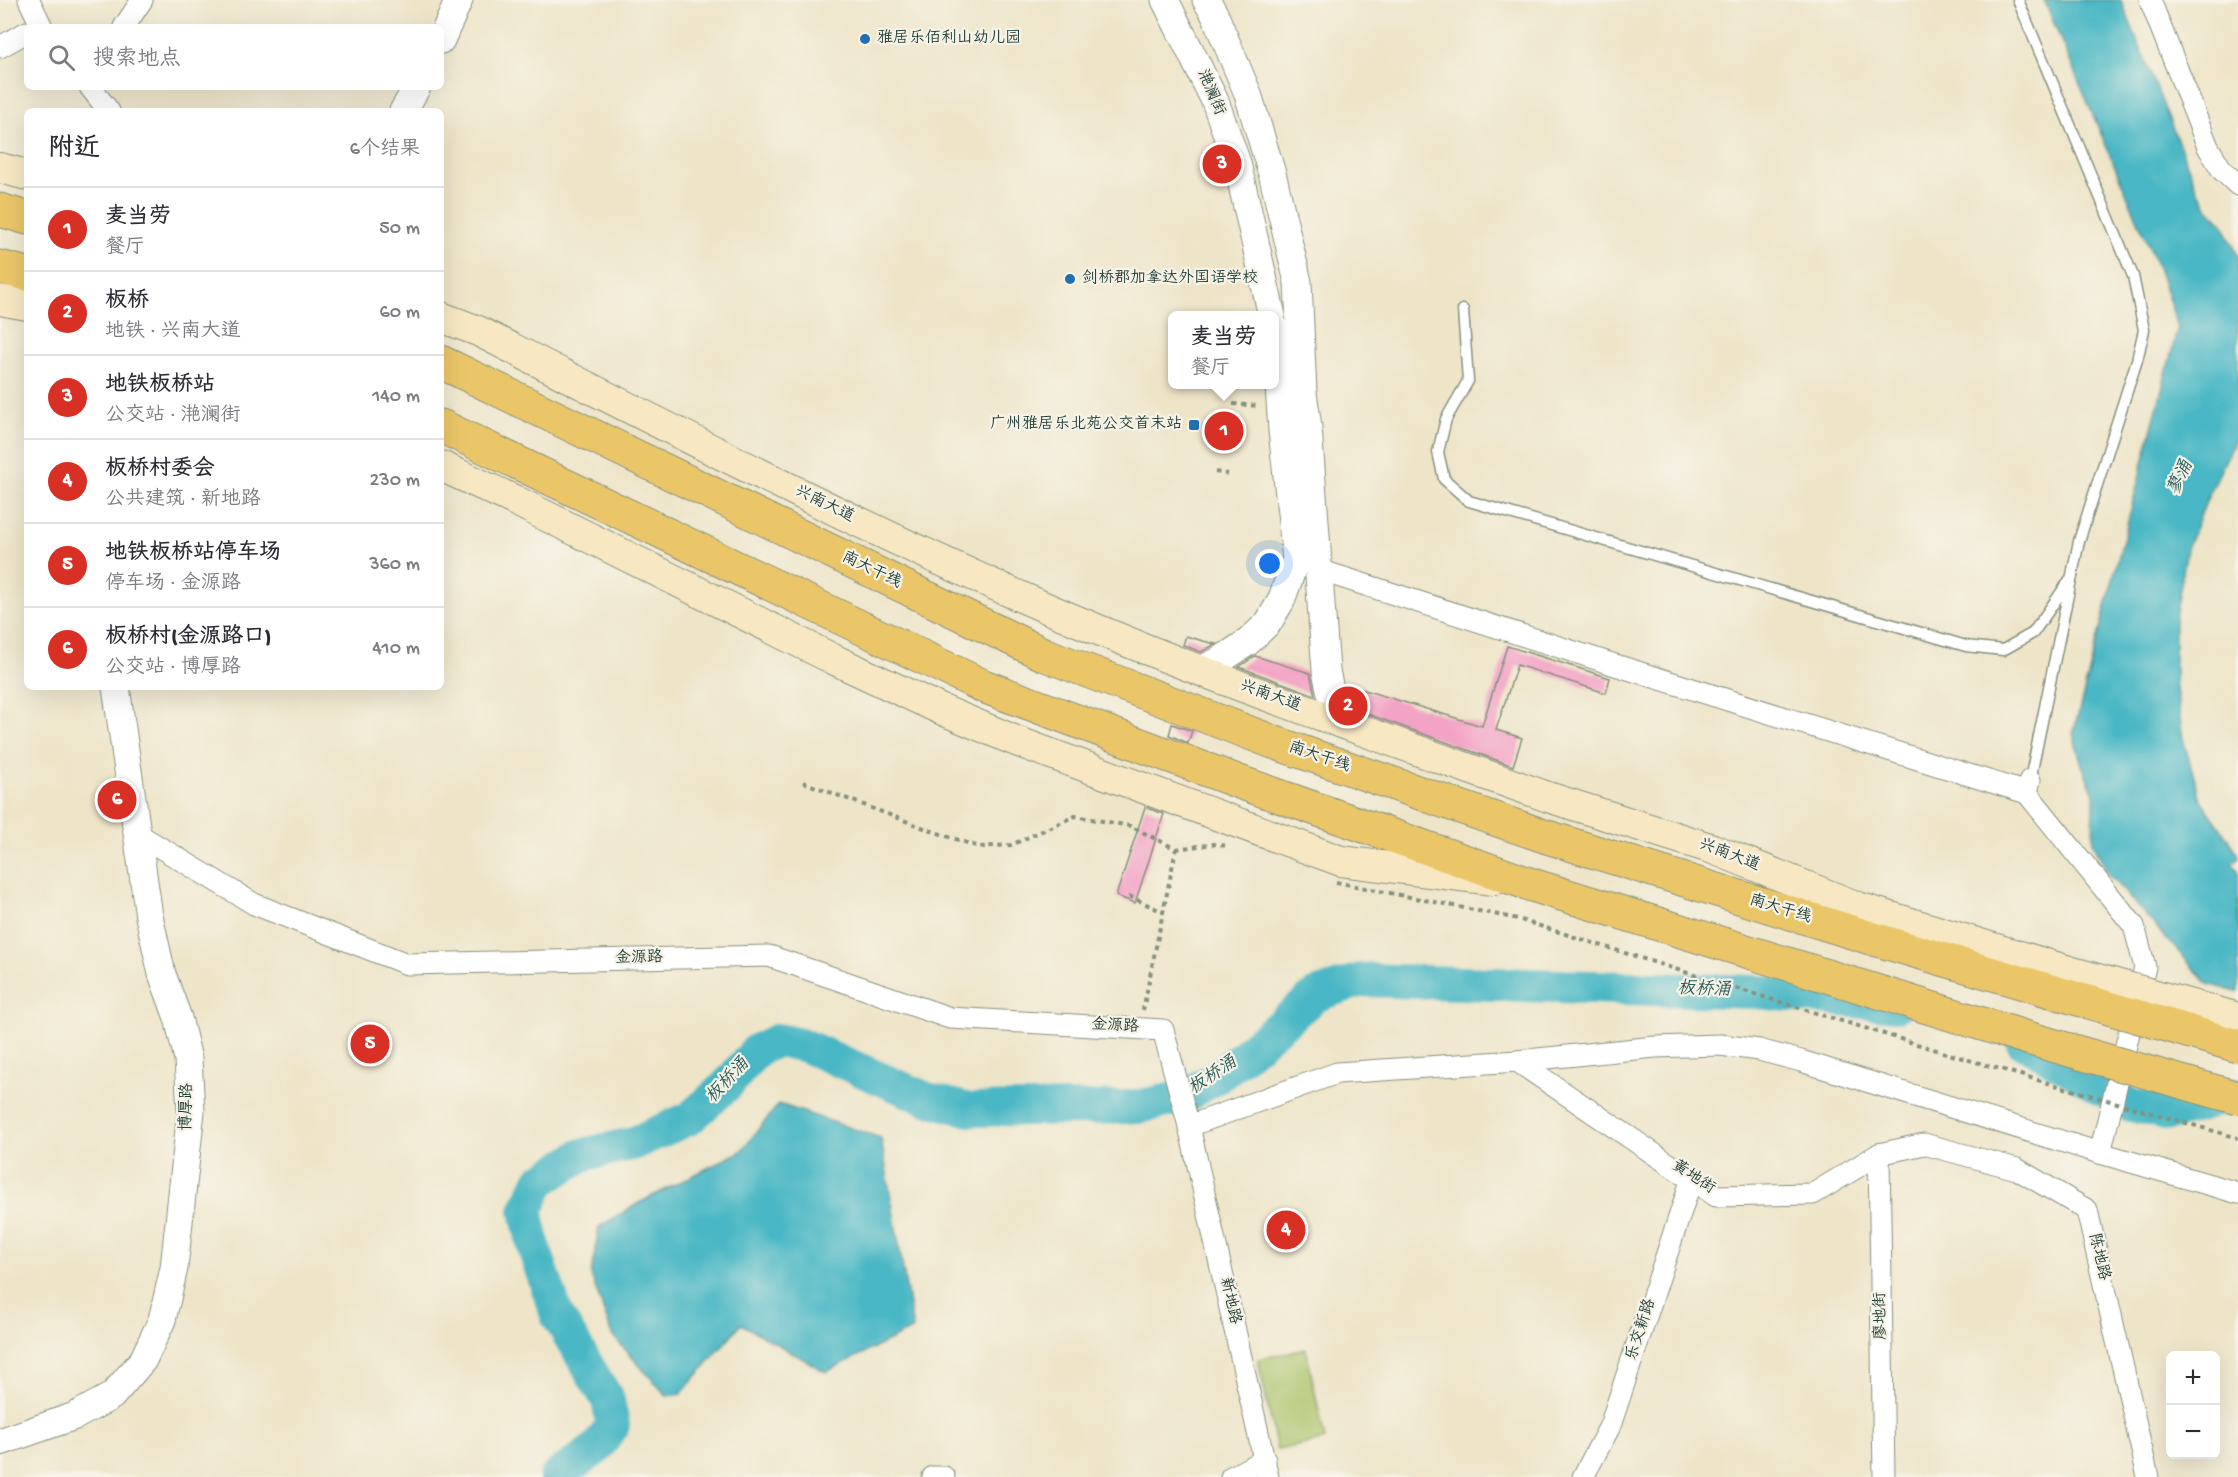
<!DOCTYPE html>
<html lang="zh">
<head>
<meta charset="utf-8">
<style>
	:root { --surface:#fff; --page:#f2f2f3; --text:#2b2b33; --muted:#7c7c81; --line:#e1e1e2; --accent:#d93025 }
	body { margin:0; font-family:"Gochi Hand","LXGW WenKai TC",sans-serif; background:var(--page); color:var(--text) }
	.controls { position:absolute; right:18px; bottom:18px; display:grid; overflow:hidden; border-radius:9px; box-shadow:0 6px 24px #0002 }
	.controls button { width:54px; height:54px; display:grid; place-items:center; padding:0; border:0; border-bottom:2px solid var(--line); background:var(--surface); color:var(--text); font:30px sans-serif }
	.you { position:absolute; left:1270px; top:564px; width:21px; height:21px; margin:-15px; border:4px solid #fff; border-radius:50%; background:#1a73e8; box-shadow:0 0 0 9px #1a73e833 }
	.badge { display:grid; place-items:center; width:39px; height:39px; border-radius:50%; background:var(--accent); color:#fff; font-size:20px; font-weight:700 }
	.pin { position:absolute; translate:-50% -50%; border:3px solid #fff; box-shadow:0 2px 6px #0006 }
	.popup { position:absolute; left:1168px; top:311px; width:111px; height:78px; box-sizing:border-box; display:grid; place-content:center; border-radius:9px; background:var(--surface); filter:drop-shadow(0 2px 4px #0005); font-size:20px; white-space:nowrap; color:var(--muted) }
	.popup b { font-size:22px; color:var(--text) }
	.popup::after { content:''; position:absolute; left:50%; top:100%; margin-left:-12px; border:12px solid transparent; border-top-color:var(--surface) }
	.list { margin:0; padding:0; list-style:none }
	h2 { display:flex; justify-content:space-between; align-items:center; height:78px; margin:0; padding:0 24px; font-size:26px }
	h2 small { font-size:20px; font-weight:400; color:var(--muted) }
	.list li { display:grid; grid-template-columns:39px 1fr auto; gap:18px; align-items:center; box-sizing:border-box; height:84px; padding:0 24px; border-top:2px solid var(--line) }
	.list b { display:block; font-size:22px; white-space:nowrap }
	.list p { margin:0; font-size:20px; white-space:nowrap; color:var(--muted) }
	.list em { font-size:20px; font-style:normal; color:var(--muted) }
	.icon { flex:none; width:33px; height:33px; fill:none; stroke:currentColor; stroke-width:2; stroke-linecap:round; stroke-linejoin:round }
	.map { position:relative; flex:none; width:2238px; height:1477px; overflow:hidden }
	.search { position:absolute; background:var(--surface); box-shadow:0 6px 24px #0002; left:24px; top:24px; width:420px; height:66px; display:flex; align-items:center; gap:15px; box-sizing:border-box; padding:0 21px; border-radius:9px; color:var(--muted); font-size:22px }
	.panel { position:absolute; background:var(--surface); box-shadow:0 6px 24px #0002; left:24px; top:108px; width:420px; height:582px; border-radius:9px }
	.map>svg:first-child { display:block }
</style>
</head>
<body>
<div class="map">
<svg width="2238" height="1477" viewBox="0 0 2238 1477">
	<rect width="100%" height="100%" fill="#f7f3e8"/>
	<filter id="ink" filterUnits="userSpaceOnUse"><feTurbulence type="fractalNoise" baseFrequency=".0167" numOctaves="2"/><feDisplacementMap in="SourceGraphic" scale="12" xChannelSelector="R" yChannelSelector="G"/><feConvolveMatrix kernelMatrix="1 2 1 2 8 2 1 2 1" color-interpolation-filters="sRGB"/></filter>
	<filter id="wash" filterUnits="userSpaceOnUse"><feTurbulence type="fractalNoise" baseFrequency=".008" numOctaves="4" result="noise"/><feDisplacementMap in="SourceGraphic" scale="24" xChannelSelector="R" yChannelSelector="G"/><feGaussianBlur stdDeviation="1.35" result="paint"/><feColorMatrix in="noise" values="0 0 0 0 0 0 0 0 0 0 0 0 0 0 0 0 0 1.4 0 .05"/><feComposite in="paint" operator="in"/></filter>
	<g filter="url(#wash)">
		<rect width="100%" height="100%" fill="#eee5c9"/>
		<!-- green -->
		<polygon fill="#acc46a" stroke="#66804f" stroke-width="1.5" points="1306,1349 1325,1440 1277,1450 1258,1359"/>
		<!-- water -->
		<g fill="#4ab7c5" stroke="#347a7c" stroke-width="1.5">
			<polygon points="2044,0 2121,0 2198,191 2208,208 2222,222 2238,256 2238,434 2208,497 2187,549 2175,618 2175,682 2183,739 2201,800 2238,853 2238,858 2232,863 2238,870 2238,992 2208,984 2109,875 2093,842 2094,794 2082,765 2073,734 2178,327 2159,270"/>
			<polygon points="779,1104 881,1138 913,1329 826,1372 741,1324 681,1394 667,1396 612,1335 591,1275 599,1227 637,1204 741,1151"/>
		</g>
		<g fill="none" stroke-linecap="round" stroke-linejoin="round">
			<!-- river -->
			<g stroke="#4ab7c5" stroke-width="34">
				<polyline points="2022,1041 2130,1105 2170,1114 2238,1094"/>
				<polyline points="556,1477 597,1448 613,1425 608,1400 557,1315 535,1251 526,1211 540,1181 582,1155 632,1144 690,1118 727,1085 757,1050 778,1040 805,1046 927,1099 970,1110 1137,1107 1184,1097 1224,1072 1316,995 1361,980 1757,992 1897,1005"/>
			</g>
		</g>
		<g id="blocks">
			<!-- building -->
			<g fill="#f3a4c6">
				<polygon points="1186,636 1203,641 1216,644 1201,652 1183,645"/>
				<polygon points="1507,646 1610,678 1606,693 1517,665 1496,730 1522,738 1513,766 1356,710 1347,693 1345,684 1482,726"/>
				<polygon points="1255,656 1310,673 1315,695 1239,667"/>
				<polygon points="1172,724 1192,731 1188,743 1169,735"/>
				<polygon points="1145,807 1164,814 1135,903 1116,896"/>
			</g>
		</g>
	</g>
	<g filter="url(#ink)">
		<use href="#blocks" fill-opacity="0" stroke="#86917e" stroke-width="1.5"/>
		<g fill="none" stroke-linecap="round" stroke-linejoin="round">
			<!-- service casing -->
			<g stroke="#86917e" stroke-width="13">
				<g id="service">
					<polyline points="2018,0 2133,276 2144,330 2137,360 2079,541 2030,780"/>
					<polyline points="1463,310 1468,381 1446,419 1438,452 1444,479 1469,501 1966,646 2003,650 2033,633 2072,577"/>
				</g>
			</g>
			<!-- minor casing -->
			<g stroke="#86917e" stroke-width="23">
				<g id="minor">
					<polyline points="29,0 42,27"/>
					<polyline points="2150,0 2208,147 2222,170 2238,185"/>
					<polyline points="124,27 142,0"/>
					<polyline points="0,47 27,32"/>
					<polyline points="90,87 109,111"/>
					<polyline points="1319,570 1612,664 2027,793 2030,780"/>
					<polyline points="2027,793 2134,926 2145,967 2100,1153"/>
					<polyline points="136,833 254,904 407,964 769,956 950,1018 1163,1030 1189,1126 1268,1477"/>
					<polyline points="1517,1061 1716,1196 1813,1194 1879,1154 1924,1144 2017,1169 2087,1210 2148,1477"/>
					<polyline points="1189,1126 1337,1073 1517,1061 1655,1047 1720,1045 1759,1050 1801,1061 2100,1153 2238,1193"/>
					<polyline points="1879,1154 1884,1477"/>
					<polyline points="933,1477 944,1477"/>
					<polyline points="1231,1477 1265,1460"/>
					<polyline points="1583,1477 1610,1426 1692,1178"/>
				</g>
			</g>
			<!-- tertiary casing -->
			<g stroke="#86917e" stroke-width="29">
				<g id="tertiary">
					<polyline points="1165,0 1215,101 1237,163 1272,316"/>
					<polyline points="1206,0 1214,13 1248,94 1273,177 1298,282 1303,393 1308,427 1326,671 1332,698 1338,712 1347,725"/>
					<polyline points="441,40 459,0"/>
					<polyline points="403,111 417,87"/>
					<polyline points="1198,671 1219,661 1248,642 1268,623 1281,601 1296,559 1282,430 1275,328"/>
					<polyline points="0,1442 75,1416 112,1396 143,1360 162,1320 174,1268 191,1111 188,1059 178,1018 162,974 149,916 116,687"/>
				</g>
			</g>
			<!-- secondary casing -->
			<g stroke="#86917e" stroke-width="32">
				<g id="secondary">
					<polyline points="0,168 27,175"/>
					<polyline points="0,300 27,305"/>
					<path d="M441,317L478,331C659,423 840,517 1026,599C1196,674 1373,734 1548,797"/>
					<polyline points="441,466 514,500 833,659 940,709 1016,741 1341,861 1493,880"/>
				</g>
			</g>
			<!-- trunk casing -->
			<g stroke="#86917e" stroke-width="35">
				<g id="trunk">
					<polyline points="0,210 27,218"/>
					<polyline points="0,267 27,274"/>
					<polyline points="441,362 1043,654 1273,742 1544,836"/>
					<polyline points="441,426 983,686 1242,783 1532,885"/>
				</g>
			</g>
			<!-- path -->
			<g stroke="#86917e" stroke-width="4" stroke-dasharray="4.5 4.5" stroke-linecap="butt">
				<polyline points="1233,404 1259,406"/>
				<polyline points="1215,472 1228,474"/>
				<polyline points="803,782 932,831 979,847 1011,845 1075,816 1130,826 1176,849 1143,1010"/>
				<polyline points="1176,849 1214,844 1226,846"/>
				<polyline points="1129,896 1163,912"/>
			</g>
			<!-- service -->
			<use href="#service" stroke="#fff" stroke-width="10"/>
			<!-- minor -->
			<use href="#minor" stroke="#fff" stroke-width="21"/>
			<!-- tertiary -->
			<use href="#tertiary" stroke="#fff" stroke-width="27"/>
			<!-- secondary -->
			<use href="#secondary" stroke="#f7e8c3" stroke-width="30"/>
			<!-- trunk -->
			<use href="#trunk" stroke="#ebc669" stroke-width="33"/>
			<!-- secondary-bridge casing -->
			<g stroke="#86917e" stroke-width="32" stroke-linecap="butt">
				<polyline id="secondary-bridge" points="1548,797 1713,849 1858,907 2076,973 2238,1018"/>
			</g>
			<!-- trunk-bridge casing -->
			<g stroke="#86917e" stroke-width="35" stroke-linecap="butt">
				<g id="trunk-bridge">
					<polyline points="1544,836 1874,939 2238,1046"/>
					<polyline points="1532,885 2031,1039 2238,1098"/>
				</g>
			</g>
			<!-- path-bridge -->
			<polyline stroke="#86917e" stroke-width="4" stroke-dasharray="4.5 4.5" stroke-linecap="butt" points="1336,882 1518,919 1738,989 1962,1058 2238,1138"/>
			<!-- secondary-bridge -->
			<use href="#secondary-bridge" stroke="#f7e8c3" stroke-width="30"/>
			<!-- trunk-bridge -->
			<use href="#trunk-bridge" stroke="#ebc669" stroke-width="33"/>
		</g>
	</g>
	<!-- markers -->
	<g fill="#1f6fb2" stroke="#f7f3e8" stroke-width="2">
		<circle cx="865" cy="39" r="6"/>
		<circle cx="1070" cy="279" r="6"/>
		<rect x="1188" y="419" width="12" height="12" rx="3"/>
	</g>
	<g text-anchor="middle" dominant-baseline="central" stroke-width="4.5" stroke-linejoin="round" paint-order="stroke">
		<!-- poi labels -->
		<g font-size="16" fill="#1f3d34" stroke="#f7f3e8" text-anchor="start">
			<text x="877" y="39">雅居乐佰利山幼儿园</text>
			<text x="1082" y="279">剑桥郡加拿达外国语学校</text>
			<text x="1182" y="425" text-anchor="end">广州雅居乐北苑公交首末站</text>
		</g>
		<!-- street labels -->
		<g font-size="16" fill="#1f3d34" stroke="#f7f3e8">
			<text transform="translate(1210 93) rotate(67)">滟澜街</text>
			<text transform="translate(824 505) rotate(26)">兴南大道</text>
			<text transform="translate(871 571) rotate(26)">南大干线</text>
			<text transform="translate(1270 697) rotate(20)">兴南大道</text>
			<text transform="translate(1319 758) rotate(19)">南大干线</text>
			<text transform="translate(1729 856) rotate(21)">兴南大道</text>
			<text transform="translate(1780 910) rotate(17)">南大干线</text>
			<text transform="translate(639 959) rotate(-1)">金源路</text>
			<text transform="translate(1115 1027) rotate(3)">金源路</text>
			<text transform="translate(188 1107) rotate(-89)">博厚路</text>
			<text transform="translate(1693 1178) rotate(33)">黄地街</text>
			<text transform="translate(2098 1257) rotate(77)">陈地路</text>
			<text transform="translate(1229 1301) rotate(77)">新地路</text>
			<text transform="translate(1882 1316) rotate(-91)">廖地街</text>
			<text transform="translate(1642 1330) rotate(-72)">乐交新路</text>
		</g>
		<!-- water labels -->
		<g font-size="18" font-style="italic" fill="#2a5c58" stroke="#f7f3e8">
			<text transform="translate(2181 478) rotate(-65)">蓼涌</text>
			<text transform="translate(1704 990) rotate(2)">板桥涌</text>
			<text transform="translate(1213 1076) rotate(-34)">板桥涌</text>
			<text transform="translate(728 1081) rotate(-47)">板桥涌</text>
		</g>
	</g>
</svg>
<div class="controls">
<button>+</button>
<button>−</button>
</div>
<div class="you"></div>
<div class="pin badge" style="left:1224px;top:431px">1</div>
<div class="popup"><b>麦当劳</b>餐厅</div>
<div class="pin badge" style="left:1348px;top:706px">2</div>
<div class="pin badge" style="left:1222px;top:164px">3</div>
<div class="pin badge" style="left:1286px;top:1230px">4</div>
<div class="pin badge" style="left:370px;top:1044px">5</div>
<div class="pin badge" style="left:117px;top:800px">6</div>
<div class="search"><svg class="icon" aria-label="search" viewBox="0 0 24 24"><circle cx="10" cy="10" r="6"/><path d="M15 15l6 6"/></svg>搜索地点</div>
<section class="panel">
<h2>附近<small>6个结果</small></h2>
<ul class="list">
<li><span class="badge">1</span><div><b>麦当劳</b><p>餐厅</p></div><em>50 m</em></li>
<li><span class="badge">2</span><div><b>板桥</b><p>地铁 · 兴南大道</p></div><em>60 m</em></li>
<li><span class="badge">3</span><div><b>地铁板桥站</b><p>公交站 · 滟澜街</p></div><em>140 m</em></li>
<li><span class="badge">4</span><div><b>板桥村委会</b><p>公共建筑 · 新地路</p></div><em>230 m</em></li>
<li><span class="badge">5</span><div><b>地铁板桥站停车场</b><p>停车场 · 金源路</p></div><em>360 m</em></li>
<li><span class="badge">6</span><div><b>板桥村(金源路口)</b><p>公交站 · 博厚路</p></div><em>410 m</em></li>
</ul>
</section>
</div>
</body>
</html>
